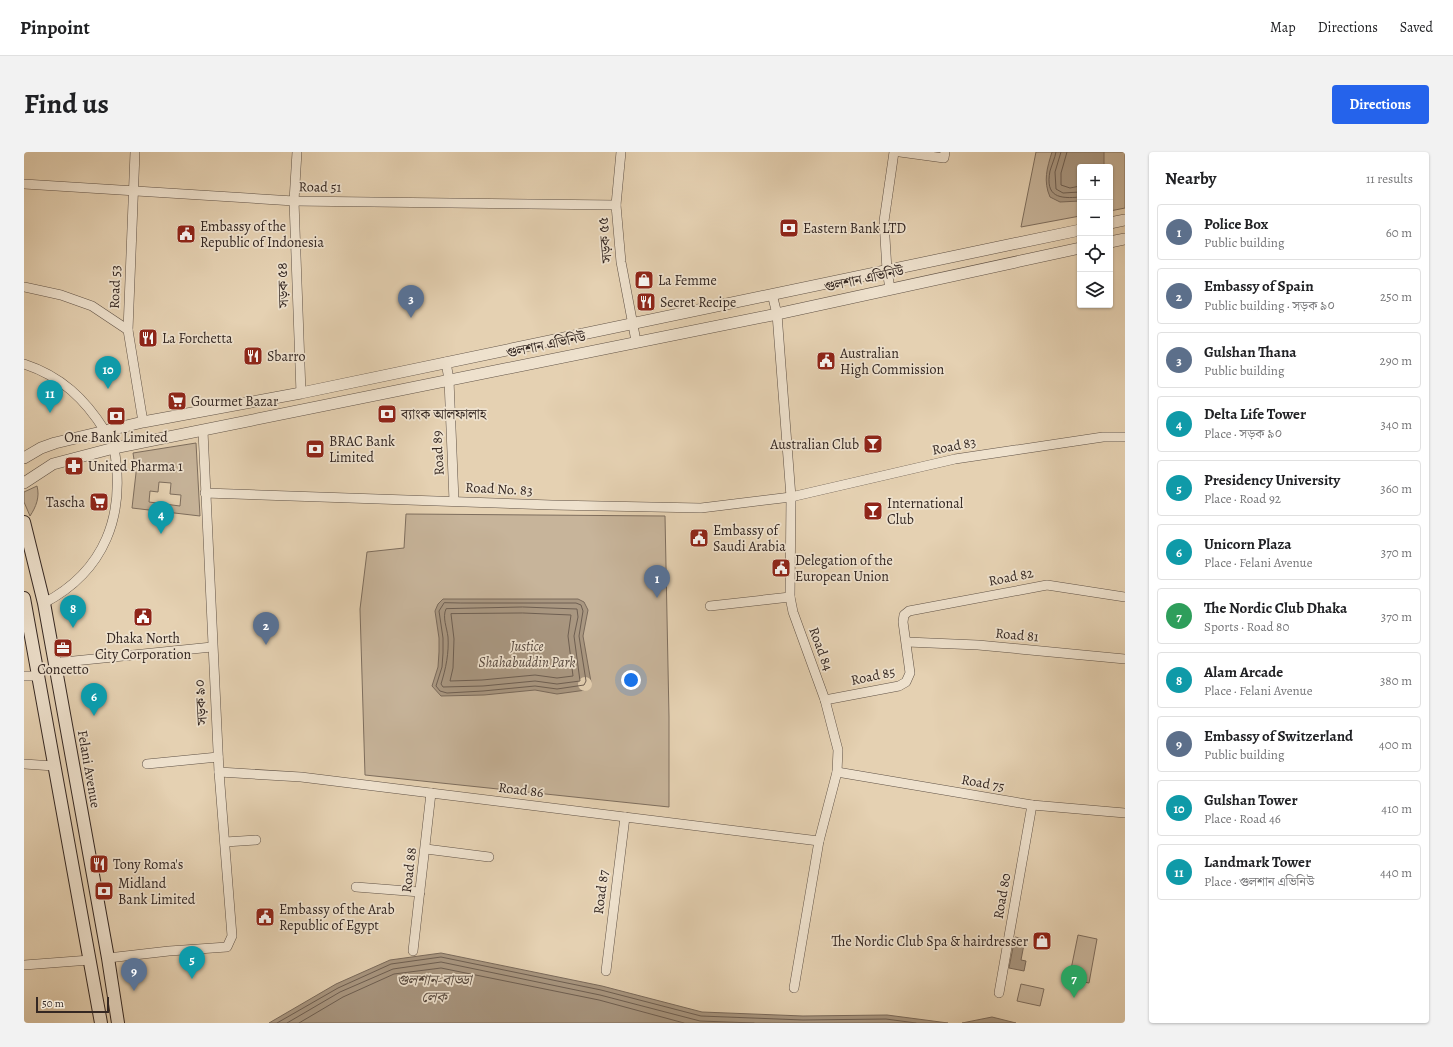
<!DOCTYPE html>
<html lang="en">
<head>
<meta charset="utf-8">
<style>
	:root { --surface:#fff; --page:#f2f2f2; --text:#202124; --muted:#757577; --line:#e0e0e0; --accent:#2563eb }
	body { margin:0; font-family:Alegreya,"Noto Serif Bengali",serif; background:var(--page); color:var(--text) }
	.controls { position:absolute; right:12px; top:12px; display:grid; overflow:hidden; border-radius:4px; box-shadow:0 1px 3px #0004 }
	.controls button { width:36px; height:36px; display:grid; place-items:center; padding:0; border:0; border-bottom:1px solid var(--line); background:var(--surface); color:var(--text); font:20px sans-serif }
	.scale { position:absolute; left:12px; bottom:10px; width:73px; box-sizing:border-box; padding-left:4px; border:2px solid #342722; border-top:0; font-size:11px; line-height:14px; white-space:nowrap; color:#342722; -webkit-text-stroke:3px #eee1cd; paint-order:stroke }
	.you { position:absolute; left:607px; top:528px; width:14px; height:14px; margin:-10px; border:3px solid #fff; border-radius:50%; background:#1a73e8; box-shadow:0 0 0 6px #1a73e833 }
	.badge { display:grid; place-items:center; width:26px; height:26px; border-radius:50%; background:var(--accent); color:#fff; font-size:13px; font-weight:700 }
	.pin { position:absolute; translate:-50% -33px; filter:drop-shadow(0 1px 2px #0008) }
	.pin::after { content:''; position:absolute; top:21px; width:14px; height:12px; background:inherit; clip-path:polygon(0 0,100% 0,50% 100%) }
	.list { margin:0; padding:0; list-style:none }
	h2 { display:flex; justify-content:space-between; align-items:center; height:52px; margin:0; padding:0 16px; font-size:17px }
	h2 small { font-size:13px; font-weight:400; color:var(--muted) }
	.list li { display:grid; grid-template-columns:26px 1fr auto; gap:12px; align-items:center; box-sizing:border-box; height:56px; margin:0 8px 8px; padding:0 8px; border:1px solid var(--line); border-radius:4px }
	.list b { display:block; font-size:15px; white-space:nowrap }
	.list p { margin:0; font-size:13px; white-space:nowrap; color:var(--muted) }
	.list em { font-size:13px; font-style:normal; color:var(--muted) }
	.icon { flex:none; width:22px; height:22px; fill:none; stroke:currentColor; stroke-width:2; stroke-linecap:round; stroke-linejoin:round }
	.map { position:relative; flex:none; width:1101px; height:871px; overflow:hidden; border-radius:4px }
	header { display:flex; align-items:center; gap:24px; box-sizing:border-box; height:56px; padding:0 20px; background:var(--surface); border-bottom:1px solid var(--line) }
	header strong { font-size:19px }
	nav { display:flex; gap:22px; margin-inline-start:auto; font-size:14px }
	.intro { display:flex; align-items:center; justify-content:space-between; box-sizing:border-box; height:96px; padding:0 24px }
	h1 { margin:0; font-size:28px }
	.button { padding:10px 18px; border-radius:4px; background:var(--accent); color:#fff; font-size:14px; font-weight:700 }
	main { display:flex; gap:24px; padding:0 24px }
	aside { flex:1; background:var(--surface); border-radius:4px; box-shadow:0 1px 3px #0004 }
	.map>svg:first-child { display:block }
</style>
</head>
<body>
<header>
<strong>Pinpoint</strong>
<nav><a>Map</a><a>Directions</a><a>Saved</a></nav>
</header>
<div class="intro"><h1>Find us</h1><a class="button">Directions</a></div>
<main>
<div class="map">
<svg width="1101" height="871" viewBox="0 0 1101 871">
	<rect width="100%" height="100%" fill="#e5d1b2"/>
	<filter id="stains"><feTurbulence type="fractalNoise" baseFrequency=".005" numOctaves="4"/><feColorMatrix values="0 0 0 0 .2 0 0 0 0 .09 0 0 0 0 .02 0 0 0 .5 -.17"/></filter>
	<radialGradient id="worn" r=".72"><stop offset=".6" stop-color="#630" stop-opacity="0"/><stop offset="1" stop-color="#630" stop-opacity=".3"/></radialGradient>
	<!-- green -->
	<g fill="#c7b49a" stroke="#7e6e5e" fill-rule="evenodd">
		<polygon points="1012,0 1101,0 1101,56 1086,59 1086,15 1056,15 1056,64 997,75"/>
		<path d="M172,291L176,364L108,356L112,321L109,301ZM135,330L147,331L146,342L157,343L156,354L125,350L126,339L134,340Z"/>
		<path d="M13,334C16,345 12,355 6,364L0,350V340Z"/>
		<polygon points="382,362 641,364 645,565 645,655 341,623 336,457 343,400 380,396"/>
		<polygon points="1054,783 1073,787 1065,831 1045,827"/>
		<polygon points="997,832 1020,837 1016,854 993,849"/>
	</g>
	<!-- water -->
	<g fill="#a99781" stroke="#7a6a5b">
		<path d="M1028,0H1080V15H1056V49L1036,50L1026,45C1019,29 1023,16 1028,0Z"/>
		<polygon points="419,447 554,447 560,450 564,458 559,484 567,530 562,538 533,542 511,538 460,543 417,544 408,534 414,515 415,500 415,486 411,459 414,452"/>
		<polygon points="991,785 1001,787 997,808 1002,809 1000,819 985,816"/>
		<polygon points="417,801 578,834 678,860 779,864 863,863 924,871 245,871 312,832 366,808"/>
		<polygon points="968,865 992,871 938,871"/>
	</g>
	<!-- pier -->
	<circle fill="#e5d1b2" cx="561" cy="532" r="7"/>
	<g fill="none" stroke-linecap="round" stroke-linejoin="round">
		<!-- shore -->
		<g stroke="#6e5f52" stroke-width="1">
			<path d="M1032,0C1031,6 1028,12 1026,19C1021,45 1035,47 1056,45"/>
			<polyline points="1037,0 1031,20 1032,37 1039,41 1056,40"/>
			<polyline points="1043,0 1037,21 1037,33 1046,36 1056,34"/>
			<polygon points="437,451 552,451 557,453 559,459 555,484 562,529 560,533 533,537 511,534 459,539 423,541 416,539 412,534 418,515 419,501 419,486 415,459 420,451"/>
			<path d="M499,455L553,457L554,465L550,484L556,529L533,532L511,529L459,534L419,535L417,532C422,516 425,501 424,485C423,476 418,465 422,457Z"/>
			<polygon points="499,461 547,463 544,484 549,524 533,526 511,523 458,528 426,529 429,516 430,487 427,462"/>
			<polyline points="253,871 314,836 367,812 417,805 577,838 677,864 779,868 862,867 892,871"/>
			<polyline points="263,871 316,840 369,817 417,810 576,843 676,869 730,871"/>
			<polyline points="275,871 319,845 370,822 417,816 575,848 660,871"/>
		</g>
		<!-- minor casing -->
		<g stroke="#605246" stroke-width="10">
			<g id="minor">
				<polyline points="111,0 104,178 119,270"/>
				<polyline points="273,0 270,49 277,241"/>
				<polyline points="597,0 592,53 597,110 612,189"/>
				<polyline points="876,0 920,6 921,0"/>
				<polyline points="0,32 270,49 592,53"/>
				<polyline points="0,135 37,143 68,154 104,178"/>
				<polyline points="866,137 863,118 860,69 870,0"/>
				<polyline points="748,142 753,162 767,345 766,445 769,460 801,548 814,598 813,620 795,689 770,836"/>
				<polyline points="422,210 425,228 430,349"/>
				<path d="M0,212C37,224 61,247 81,279"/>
				<polyline points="181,341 528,353 677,356 767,345 931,307 1079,285 1101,285"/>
				<path d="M20,451C81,419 102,363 90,296"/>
				<polyline points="686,454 766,445"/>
				<polyline points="883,490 954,493 1101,507"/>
				<polyline points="30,511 188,495"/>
				<polyline points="0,524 14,524"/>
				<polyline points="801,548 875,534 882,530 886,521 879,470 880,463 885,459 1023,433 1101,445"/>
				<polyline points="0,612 30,614"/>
				<polyline points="123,612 194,605"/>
				<polyline points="195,620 277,625 795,689"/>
				<polyline points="813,620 1008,653 1101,661"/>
				<polyline points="201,690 232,688"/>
				<polyline points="402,697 465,705"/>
				<polyline points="332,735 396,740"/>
				<polyline points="389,799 407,641"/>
				<polyline points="84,806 145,799 203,795 208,784 195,620 179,279"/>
				<polyline points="0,813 66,808"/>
				<polyline points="582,819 601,665"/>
				<polyline points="975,841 1008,653"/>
			</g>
		</g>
		<!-- tertiary casing -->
		<g stroke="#605246" stroke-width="12">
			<g id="tertiary">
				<polyline points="1086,71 1101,68"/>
				<polyline points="1086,90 1101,87"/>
				<polyline points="0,306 17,296 31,291 119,270 277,241 1056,78"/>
				<polyline points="0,331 29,312 90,296 753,162 1056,96"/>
			</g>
		</g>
		<!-- secondary casing -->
		<g stroke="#342722" stroke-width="14">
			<g id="secondary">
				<polyline points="0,370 20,451 84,806 94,871"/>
				<polyline points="0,446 77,871"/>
			</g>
		</g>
		<!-- minor -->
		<use href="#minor" stroke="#eee1cd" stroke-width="9"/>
		<!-- tertiary -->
		<use href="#tertiary" stroke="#eee1cd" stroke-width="11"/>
		<!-- secondary -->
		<use href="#secondary" stroke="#eee1cd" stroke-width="12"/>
	</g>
	<!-- icons -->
	<defs>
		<g id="bank-square" transform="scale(1)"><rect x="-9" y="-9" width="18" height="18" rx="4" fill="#8f2418" stroke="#eee1cd"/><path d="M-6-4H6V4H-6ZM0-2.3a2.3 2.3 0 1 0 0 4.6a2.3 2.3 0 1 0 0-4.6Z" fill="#fff"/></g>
		<g id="civic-square" transform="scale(1)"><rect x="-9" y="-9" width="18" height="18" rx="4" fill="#8f2418" stroke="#eee1cd"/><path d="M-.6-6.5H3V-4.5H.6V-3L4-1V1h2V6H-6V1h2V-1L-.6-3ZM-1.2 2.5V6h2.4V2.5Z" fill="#fff"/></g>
		<g id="shop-square" transform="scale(1)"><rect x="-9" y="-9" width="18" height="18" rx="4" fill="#8f2418" stroke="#eee1cd"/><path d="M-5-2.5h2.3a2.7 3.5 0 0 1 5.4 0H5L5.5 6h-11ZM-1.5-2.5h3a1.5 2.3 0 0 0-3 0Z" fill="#fff"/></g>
		<g id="restaurant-square" transform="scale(1)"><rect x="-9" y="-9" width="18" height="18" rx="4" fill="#8f2418" stroke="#eee1cd"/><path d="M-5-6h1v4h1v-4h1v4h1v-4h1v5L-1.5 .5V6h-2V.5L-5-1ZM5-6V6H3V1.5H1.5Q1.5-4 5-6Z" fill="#fff"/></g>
		<g id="supermarket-square" transform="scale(1)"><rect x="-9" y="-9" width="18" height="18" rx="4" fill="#8f2418" stroke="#eee1cd"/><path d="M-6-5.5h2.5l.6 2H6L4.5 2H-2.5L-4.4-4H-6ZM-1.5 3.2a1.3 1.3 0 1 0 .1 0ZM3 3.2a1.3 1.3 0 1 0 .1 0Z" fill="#fff"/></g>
		<g id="bar-square" transform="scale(1)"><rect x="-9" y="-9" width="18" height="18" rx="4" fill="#8f2418" stroke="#eee1cd"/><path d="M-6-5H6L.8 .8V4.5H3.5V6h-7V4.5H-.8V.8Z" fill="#fff"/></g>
		<g id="pharmacy-square" transform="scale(1)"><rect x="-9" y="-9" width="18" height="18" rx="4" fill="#8f2418" stroke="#eee1cd"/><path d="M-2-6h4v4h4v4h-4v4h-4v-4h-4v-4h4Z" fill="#fff"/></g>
		<g id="office-square" transform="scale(1)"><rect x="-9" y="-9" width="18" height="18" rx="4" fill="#8f2418" stroke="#eee1cd"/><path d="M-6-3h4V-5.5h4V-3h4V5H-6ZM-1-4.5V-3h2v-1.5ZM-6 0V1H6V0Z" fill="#fff"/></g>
	</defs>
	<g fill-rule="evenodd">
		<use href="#bank-square" x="765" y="76"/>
		<use href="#civic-square" x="162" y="82"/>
		<use href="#shop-square" x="620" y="128"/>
		<use href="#restaurant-square" x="622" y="150"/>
		<use href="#restaurant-square" x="124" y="186"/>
		<use href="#restaurant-square" x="229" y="204"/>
		<use href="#civic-square" x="802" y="209"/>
		<use href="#supermarket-square" x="153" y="249"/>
		<use href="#bank-square" x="363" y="262"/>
		<use href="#bank-square" x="92" y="264"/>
		<use href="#bar-square" x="849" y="292"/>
		<use href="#bank-square" x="291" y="297"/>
		<use href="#pharmacy-square" x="50" y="314"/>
		<use href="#supermarket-square" x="75" y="350"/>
		<use href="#bar-square" x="849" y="359"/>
		<use href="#civic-square" x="675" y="386"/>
		<use href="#civic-square" x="757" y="416"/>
		<use href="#civic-square" x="119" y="465"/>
		<use href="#office-square" x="39" y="496"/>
		<use href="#restaurant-square" x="75" y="712"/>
		<use href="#bank-square" x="80" y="739"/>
		<use href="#civic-square" x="241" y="765"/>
		<use href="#shop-square" x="1018" y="789"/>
	</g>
	<g text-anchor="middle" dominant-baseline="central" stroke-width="3.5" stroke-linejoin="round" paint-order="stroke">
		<!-- street labels -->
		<g font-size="14" fill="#342722" stroke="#eee1cd">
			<text transform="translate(296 35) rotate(1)">Road 51</text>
			<text transform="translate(581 88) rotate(-95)">সড়ক ৫৫</text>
			<text transform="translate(840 127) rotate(-12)">গুলশান এভিনিউ</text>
			<text transform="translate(259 133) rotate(-92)">সড়ক ৫৪</text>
			<text transform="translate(91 135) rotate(-88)">Road 53</text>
			<text transform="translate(522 193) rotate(-12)">গুলশান এভিনিউ</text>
			<text transform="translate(930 294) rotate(-11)">Road 83</text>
			<text transform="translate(414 301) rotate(-93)">Road 89</text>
			<text transform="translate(475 337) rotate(3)">Road No. 83</text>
			<text transform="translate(987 425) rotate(-11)">Road 82</text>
			<text transform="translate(993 483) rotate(5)">Road 81</text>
			<text transform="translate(797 497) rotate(70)">Road 84</text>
			<text transform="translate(849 524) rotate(-12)">Road 85</text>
			<text transform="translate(177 550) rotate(-93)">সড়ক ৯০</text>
			<text transform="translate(65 617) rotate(80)">Felani Avenue</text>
			<text transform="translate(959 631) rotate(10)">Road 75</text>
			<text transform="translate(497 638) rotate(7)">Road 86</text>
			<text transform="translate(385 718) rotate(-83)">Road 88</text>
			<text transform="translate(577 740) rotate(-83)">Road 87</text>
			<text transform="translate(978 744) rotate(-80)">Road 80</text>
		</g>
		<!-- poi labels -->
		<g font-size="14" fill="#342722" stroke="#eee1cd" text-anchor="start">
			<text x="176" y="74">Embassy of the<tspan x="176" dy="16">Republic of Indonesia</tspan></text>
			<text x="779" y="76">Eastern Bank LTD</text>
			<text x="634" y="128">La Femme</text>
			<text x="636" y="150">Secret Recipe</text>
			<text x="138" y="186">La Forchetta</text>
			<text x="816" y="201">Australian<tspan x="816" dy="16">High Commission</tspan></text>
			<text x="243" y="204">Sbarro</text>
			<text x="167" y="249">Gourmet Bazar</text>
			<text x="377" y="262">ব্যাংক আলফালাহ</text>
			<text x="92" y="285" text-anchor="middle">One Bank Limited</text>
			<text x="305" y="289">BRAC Bank<tspan x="305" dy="16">Limited</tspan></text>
			<text x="835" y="292" text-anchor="end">Australian Club</text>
			<text x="64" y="314">United Pharma 1</text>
			<text x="61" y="350" text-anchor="end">Tascha</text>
			<text x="863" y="351">International<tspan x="863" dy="16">Club</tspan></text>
			<text x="689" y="378">Embassy of<tspan x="689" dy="16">Saudi Arabia</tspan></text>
			<text x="771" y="408">Delegation of the<tspan x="771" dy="16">European Union</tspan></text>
			<text x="119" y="486" text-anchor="middle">Dhaka North<tspan x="119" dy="16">City Corporation</tspan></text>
			<text x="39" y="517" text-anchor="middle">Concetto</text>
			<text x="89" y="712">Tony Roma's</text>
			<text x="94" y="731">Midland<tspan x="94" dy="16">Bank Limited</tspan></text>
			<text x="255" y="757">Embassy of the Arab<tspan x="255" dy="16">Republic of Egypt</tspan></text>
			<text x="1004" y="789" text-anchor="end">The Nordic Club Spa &amp; hairdresser</text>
		</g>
		<!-- park labels -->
		<g font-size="14" font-style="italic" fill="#594a40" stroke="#eee1cd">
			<text x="503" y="494">Justice<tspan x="503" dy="16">Shahabuddin Park</tspan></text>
		</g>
		<!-- water labels -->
		<g font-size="15" font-style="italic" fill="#57493e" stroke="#eee1cd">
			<text x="410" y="828">গুলশান-বাড্ডা<tspan x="410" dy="17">লেক</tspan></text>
		</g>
	</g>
	<rect width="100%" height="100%" filter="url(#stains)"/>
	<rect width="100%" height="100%" fill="url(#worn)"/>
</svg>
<div class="controls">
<button>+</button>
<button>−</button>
<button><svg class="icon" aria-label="locate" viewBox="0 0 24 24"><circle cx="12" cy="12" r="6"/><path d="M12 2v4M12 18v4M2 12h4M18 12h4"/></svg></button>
<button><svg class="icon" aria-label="layers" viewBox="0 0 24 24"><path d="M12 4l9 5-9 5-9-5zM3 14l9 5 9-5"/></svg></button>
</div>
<div class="scale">50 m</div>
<div class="you"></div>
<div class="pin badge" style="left:633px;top:446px;background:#5c6f8a">1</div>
<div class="pin badge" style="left:242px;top:493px;background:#5c6f8a">2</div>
<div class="pin badge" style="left:387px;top:166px;background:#5c6f8a">3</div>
<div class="pin badge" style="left:137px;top:382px;background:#0f9aa8">4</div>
<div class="pin badge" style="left:168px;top:827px;background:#0f9aa8">5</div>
<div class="pin badge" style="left:70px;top:564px;background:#0f9aa8">6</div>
<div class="pin badge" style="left:1050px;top:846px;background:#2e9e5b">7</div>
<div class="pin badge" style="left:49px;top:476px;background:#0f9aa8">8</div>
<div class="pin badge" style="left:110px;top:839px;background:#5c6f8a">9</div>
<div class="pin badge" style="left:84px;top:237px;background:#0f9aa8">10</div>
<div class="pin badge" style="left:26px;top:261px;background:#0f9aa8">11</div>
</div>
<aside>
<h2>Nearby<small>11 results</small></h2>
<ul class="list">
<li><span class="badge" style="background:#5c6f8a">1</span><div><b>Police Box</b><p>Public building</p></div><em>60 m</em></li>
<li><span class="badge" style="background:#5c6f8a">2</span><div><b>Embassy of Spain</b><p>Public building · সড়ক ৯০</p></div><em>250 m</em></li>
<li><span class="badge" style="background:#5c6f8a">3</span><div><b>Gulshan Thana</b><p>Public building</p></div><em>290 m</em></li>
<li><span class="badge" style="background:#0f9aa8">4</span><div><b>Delta Life Tower</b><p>Place · সড়ক ৯০</p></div><em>340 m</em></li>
<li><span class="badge" style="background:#0f9aa8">5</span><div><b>Presidency University</b><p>Place · Road 92</p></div><em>360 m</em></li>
<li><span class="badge" style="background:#0f9aa8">6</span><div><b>Unicorn Plaza</b><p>Place · Felani Avenue</p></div><em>370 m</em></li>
<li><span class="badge" style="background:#2e9e5b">7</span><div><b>The Nordic Club Dhaka</b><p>Sports · Road 80</p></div><em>370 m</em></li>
<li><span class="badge" style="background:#0f9aa8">8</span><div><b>Alam Arcade</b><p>Place · Felani Avenue</p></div><em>380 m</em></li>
<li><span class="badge" style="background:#5c6f8a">9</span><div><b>Embassy of Switzerland</b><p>Public building</p></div><em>400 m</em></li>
<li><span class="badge" style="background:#0f9aa8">10</span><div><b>Gulshan Tower</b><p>Place · Road 46</p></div><em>410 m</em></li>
<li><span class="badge" style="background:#0f9aa8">11</span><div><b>Landmark Tower</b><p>Place · গুলশান এভিনিউ</p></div><em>440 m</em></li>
</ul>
</aside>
</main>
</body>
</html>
